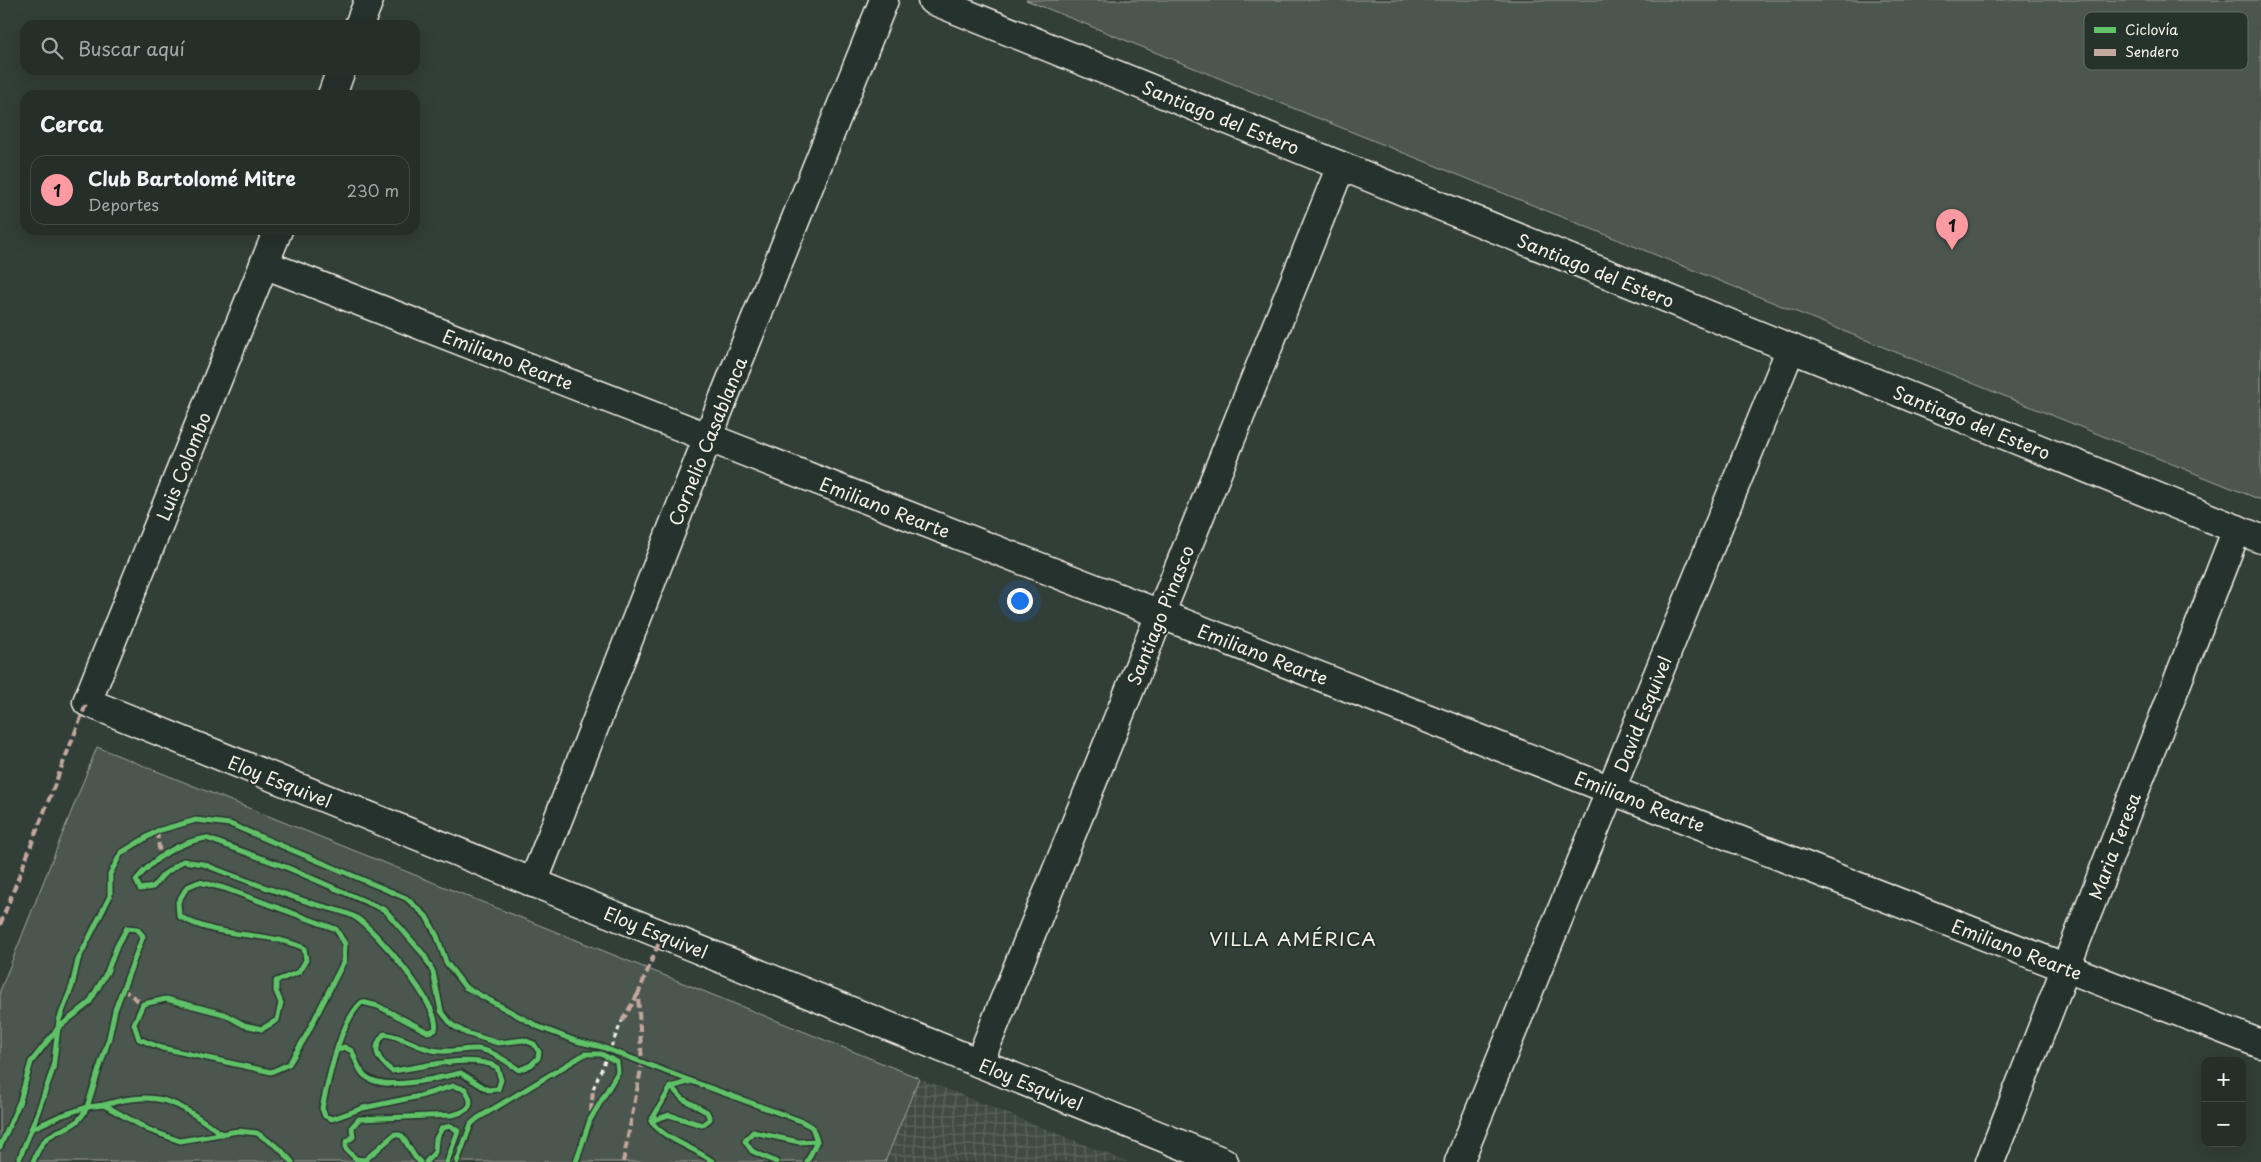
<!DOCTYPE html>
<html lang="es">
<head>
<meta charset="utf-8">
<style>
	:root { --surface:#262e2a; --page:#2e3632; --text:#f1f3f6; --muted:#a4a8a8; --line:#424a47; --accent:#ff9aa2 }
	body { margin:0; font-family:"Playpen Sans",sans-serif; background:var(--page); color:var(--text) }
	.controls { position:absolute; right:15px; bottom:15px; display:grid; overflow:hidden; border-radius:10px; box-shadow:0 5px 20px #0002 }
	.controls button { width:45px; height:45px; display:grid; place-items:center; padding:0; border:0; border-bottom:1px solid var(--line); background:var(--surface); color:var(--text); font:25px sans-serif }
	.you { position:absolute; left:1019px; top:600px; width:18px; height:18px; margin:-12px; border:4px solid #fff; border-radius:50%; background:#1a73e8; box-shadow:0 0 0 8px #1a73e833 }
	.badge { display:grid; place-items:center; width:32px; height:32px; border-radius:50%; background:var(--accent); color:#111; font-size:16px; font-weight:700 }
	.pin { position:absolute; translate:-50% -41px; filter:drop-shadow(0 1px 2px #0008) }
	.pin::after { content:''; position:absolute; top:26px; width:18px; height:15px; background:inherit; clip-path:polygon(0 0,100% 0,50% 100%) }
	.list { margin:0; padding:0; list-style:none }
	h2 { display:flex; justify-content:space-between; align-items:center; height:65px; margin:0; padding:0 20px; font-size:21px }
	h2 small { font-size:16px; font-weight:400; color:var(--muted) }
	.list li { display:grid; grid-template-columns:32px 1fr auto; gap:15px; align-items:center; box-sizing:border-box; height:70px; margin:0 10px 10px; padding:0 10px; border:1px solid var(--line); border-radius:15px }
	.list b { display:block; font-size:19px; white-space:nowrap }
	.list p { margin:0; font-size:16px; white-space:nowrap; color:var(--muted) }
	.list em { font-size:16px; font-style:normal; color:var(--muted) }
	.icon { flex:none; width:28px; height:28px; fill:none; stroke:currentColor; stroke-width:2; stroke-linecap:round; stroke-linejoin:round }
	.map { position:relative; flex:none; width:2261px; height:1162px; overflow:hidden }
	.search { position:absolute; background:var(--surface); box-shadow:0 5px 20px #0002; left:20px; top:20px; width:400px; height:55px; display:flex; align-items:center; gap:12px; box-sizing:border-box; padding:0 18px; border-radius:15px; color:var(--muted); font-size:19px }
	.panel { position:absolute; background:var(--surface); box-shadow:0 5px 20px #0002; left:20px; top:90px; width:400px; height:145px; border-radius:15px }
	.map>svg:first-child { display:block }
</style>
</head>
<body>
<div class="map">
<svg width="2261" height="1162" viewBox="0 0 2261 1162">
	<defs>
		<pattern id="industrial-grid" width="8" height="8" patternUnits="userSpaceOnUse" patternTransform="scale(1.25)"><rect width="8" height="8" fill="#404b44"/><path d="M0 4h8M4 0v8" fill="none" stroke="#5c655f"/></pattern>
	</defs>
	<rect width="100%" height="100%" fill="#323e38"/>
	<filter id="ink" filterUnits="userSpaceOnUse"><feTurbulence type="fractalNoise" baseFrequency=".02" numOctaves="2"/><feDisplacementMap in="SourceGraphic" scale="10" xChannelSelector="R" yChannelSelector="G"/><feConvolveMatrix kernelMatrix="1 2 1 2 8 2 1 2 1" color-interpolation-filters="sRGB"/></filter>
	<g filter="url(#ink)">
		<!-- industrial -->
		<polygon fill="url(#industrial-grid)" points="919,1078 1128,1162 885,1162"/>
		<!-- park -->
		<g fill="#4c564f" stroke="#a0a49c">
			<polygon points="1026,0 2261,0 2261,500"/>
			<polygon points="97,747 919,1078 885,1162 0,1162 0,991"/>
		</g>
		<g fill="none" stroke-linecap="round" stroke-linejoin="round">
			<!-- street casing -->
			<g stroke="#f4f1e8" stroke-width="31">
				<g id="street">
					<polyline points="932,0 2261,539"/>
					<polyline points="359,25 369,0"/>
					<polyline points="332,95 341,70"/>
					<polyline points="278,230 87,702 1224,1162"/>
					<polyline points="264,264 2261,1044"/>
					<polyline points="533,883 708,437 884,0"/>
					<polyline points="979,1063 1341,166"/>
					<polyline points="1459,1162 1791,348"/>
					<polyline points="1990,1162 2237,529"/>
				</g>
			</g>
			<!-- path -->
			<polyline stroke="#f4f1e8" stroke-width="3" stroke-dasharray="5 4" stroke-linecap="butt" points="593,1089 622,1021"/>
			<!-- street -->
			<use href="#street" stroke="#26332d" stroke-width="28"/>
			<!-- quiet -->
			<g stroke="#c3a89e" stroke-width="4" stroke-dasharray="8 4" stroke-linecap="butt">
				<polyline points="157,831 160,856 163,860"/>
				<polyline points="0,925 87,702"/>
				<polyline points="122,989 143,1004"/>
				<polyline points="622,1021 638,994"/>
				<polyline points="591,1112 593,1089"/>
				<polyline points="623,1162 642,1064 638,994 662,935"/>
			</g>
			<!-- cycleway casing -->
			<g stroke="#26332d" stroke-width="8">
				<g id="cycleway">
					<path d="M199,882L224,888L336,929L345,944L344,961L306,1036L289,1064L271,1072L162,1048L139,1039L134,1024L143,1004L166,999L224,1014L244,1025L262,1029L277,1020L281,1003L276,991V981L299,972L306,960L304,948C264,930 220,940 179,916L178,902L187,887Z"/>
					<path d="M338,1050L344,1047L352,1051C355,1058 358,1069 364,1075C383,1093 437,1078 461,1073L488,1090L498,1089L501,1080L497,1067C469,1054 423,1067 392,1071C377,1059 371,1049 384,1034C402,1036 415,1046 432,1050C449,1054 462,1048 478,1049C493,1051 507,1062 519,1070L531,1065L538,1058L539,1052L534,1044L524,1040L498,1043L466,1033L452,1025L441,1011L433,972L424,955L385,910L286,867L206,838C177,843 154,858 136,880L140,889L153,887L163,875L183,861L203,864C238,878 272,890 308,902C322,907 342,910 355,917C375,929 442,1007 435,1030L428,1032L378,1006L362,1002C339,1023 329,1078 322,1108L325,1116L332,1119L363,1108L420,1096L453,1086L465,1089C475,1105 470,1111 452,1115L359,1119L352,1127L353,1137L346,1142V1149L356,1159L365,1160L395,1134L402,1136L415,1157L420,1162"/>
					<path d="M104,1105C160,1088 178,1103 222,1134"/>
					<polyline points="651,1121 669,1115 702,1125 710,1119 707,1112 683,1099 671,1087"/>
					<polyline points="31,1129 60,1116 87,1107 104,1105 149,1130 180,1141 238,1131 257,1133 279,1148 292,1162"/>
					<path d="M0,1147L20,1101L31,1062L58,1028L89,1003L107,972L117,946L127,928L137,929L143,936L115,1010L109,1038L87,1107C76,1131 63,1125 47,1138C41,1144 36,1154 33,1162"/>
					<polyline points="18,1162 36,1117 53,1069 59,1020 72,986 78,960 110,896 110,874 121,853 157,831 196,820 230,824 406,898 426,916 437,936 446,962 465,987 539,1027 576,1041 602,1047 691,1081"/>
					<polyline points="426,1162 435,1152 436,1139 442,1128 451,1126 458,1131 447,1162"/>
					<polyline points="457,1162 471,1124 478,1118 585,1054 601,1054 617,1062 618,1072 590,1120 576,1162"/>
					<path d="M713,1162C693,1146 666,1141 651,1121L671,1087L691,1081L801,1121L812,1127L817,1141L807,1162"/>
					<polyline points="776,1162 752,1151 745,1141 753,1132 799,1142 817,1141"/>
				</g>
			</g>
			<!-- cycleway -->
			<use href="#cycleway" stroke="#61c268" stroke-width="5"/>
		</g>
	</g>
	<g text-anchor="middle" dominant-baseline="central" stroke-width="4" stroke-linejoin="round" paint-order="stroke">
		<!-- street labels -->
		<g font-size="18" fill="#f4f1e8" stroke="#26332d">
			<text transform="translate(1221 117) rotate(22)">Santiago del Estero</text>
			<text transform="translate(1596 270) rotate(22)">Santiago del Estero</text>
			<text transform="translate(508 359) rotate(21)">Emiliano Rearte</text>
			<text transform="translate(1972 422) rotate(22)">Santiago del Estero</text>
			<text transform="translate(707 441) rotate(-68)">Cornelio Casablanca</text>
			<text transform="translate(183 466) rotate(-68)">Luis Colombo</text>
			<text transform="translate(885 507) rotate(21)">Emiliano Rearte</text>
			<text transform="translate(1160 615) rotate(-68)">Santiago Pinasco</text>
			<text transform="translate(1263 654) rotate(21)">Emiliano Rearte</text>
			<text transform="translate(1642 714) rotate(-68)">David Esquivel</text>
			<text transform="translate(280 781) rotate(22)">Eloy Esquivel</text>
			<text transform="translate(1640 801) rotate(21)">Emiliano Rearte</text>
			<text transform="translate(2114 846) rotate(-69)">Maria Teresa</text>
			<text transform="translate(656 932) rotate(22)">Eloy Esquivel</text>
			<text transform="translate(2017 949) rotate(21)">Emiliano Rearte</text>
			<text transform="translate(1031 1084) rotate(22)">Eloy Esquivel</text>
		</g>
		<!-- neighbourhood labels -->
		<g font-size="19" letter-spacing="1" fill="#f4f1e8" stroke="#26332d">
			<text x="1293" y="938">VILLA AMÉRICA</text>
		</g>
	</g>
	<!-- legend -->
	<rect x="2084" y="12" width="164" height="58" rx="8" fill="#26332d" stroke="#646c65" stroke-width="1"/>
	<rect x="2094" y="27" width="22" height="6" fill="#61c268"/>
	<rect x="2094" y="49" width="22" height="7" fill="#c3a89e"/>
	<g font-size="14" fill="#f4f1e8">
		<text x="2125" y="35">Ciclovía</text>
		<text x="2125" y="57">Sendero</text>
	</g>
</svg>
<div class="controls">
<button>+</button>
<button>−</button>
</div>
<div class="you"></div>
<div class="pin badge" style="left:1952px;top:250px">1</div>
<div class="search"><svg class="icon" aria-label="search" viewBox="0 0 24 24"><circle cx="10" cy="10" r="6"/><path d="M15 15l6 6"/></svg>Buscar aquí</div>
<section class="panel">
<h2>Cerca<small></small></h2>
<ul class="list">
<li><span class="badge">1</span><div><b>Club Bartolomé Mitre</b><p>Deportes</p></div><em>230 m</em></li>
</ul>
</section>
</div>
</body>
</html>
